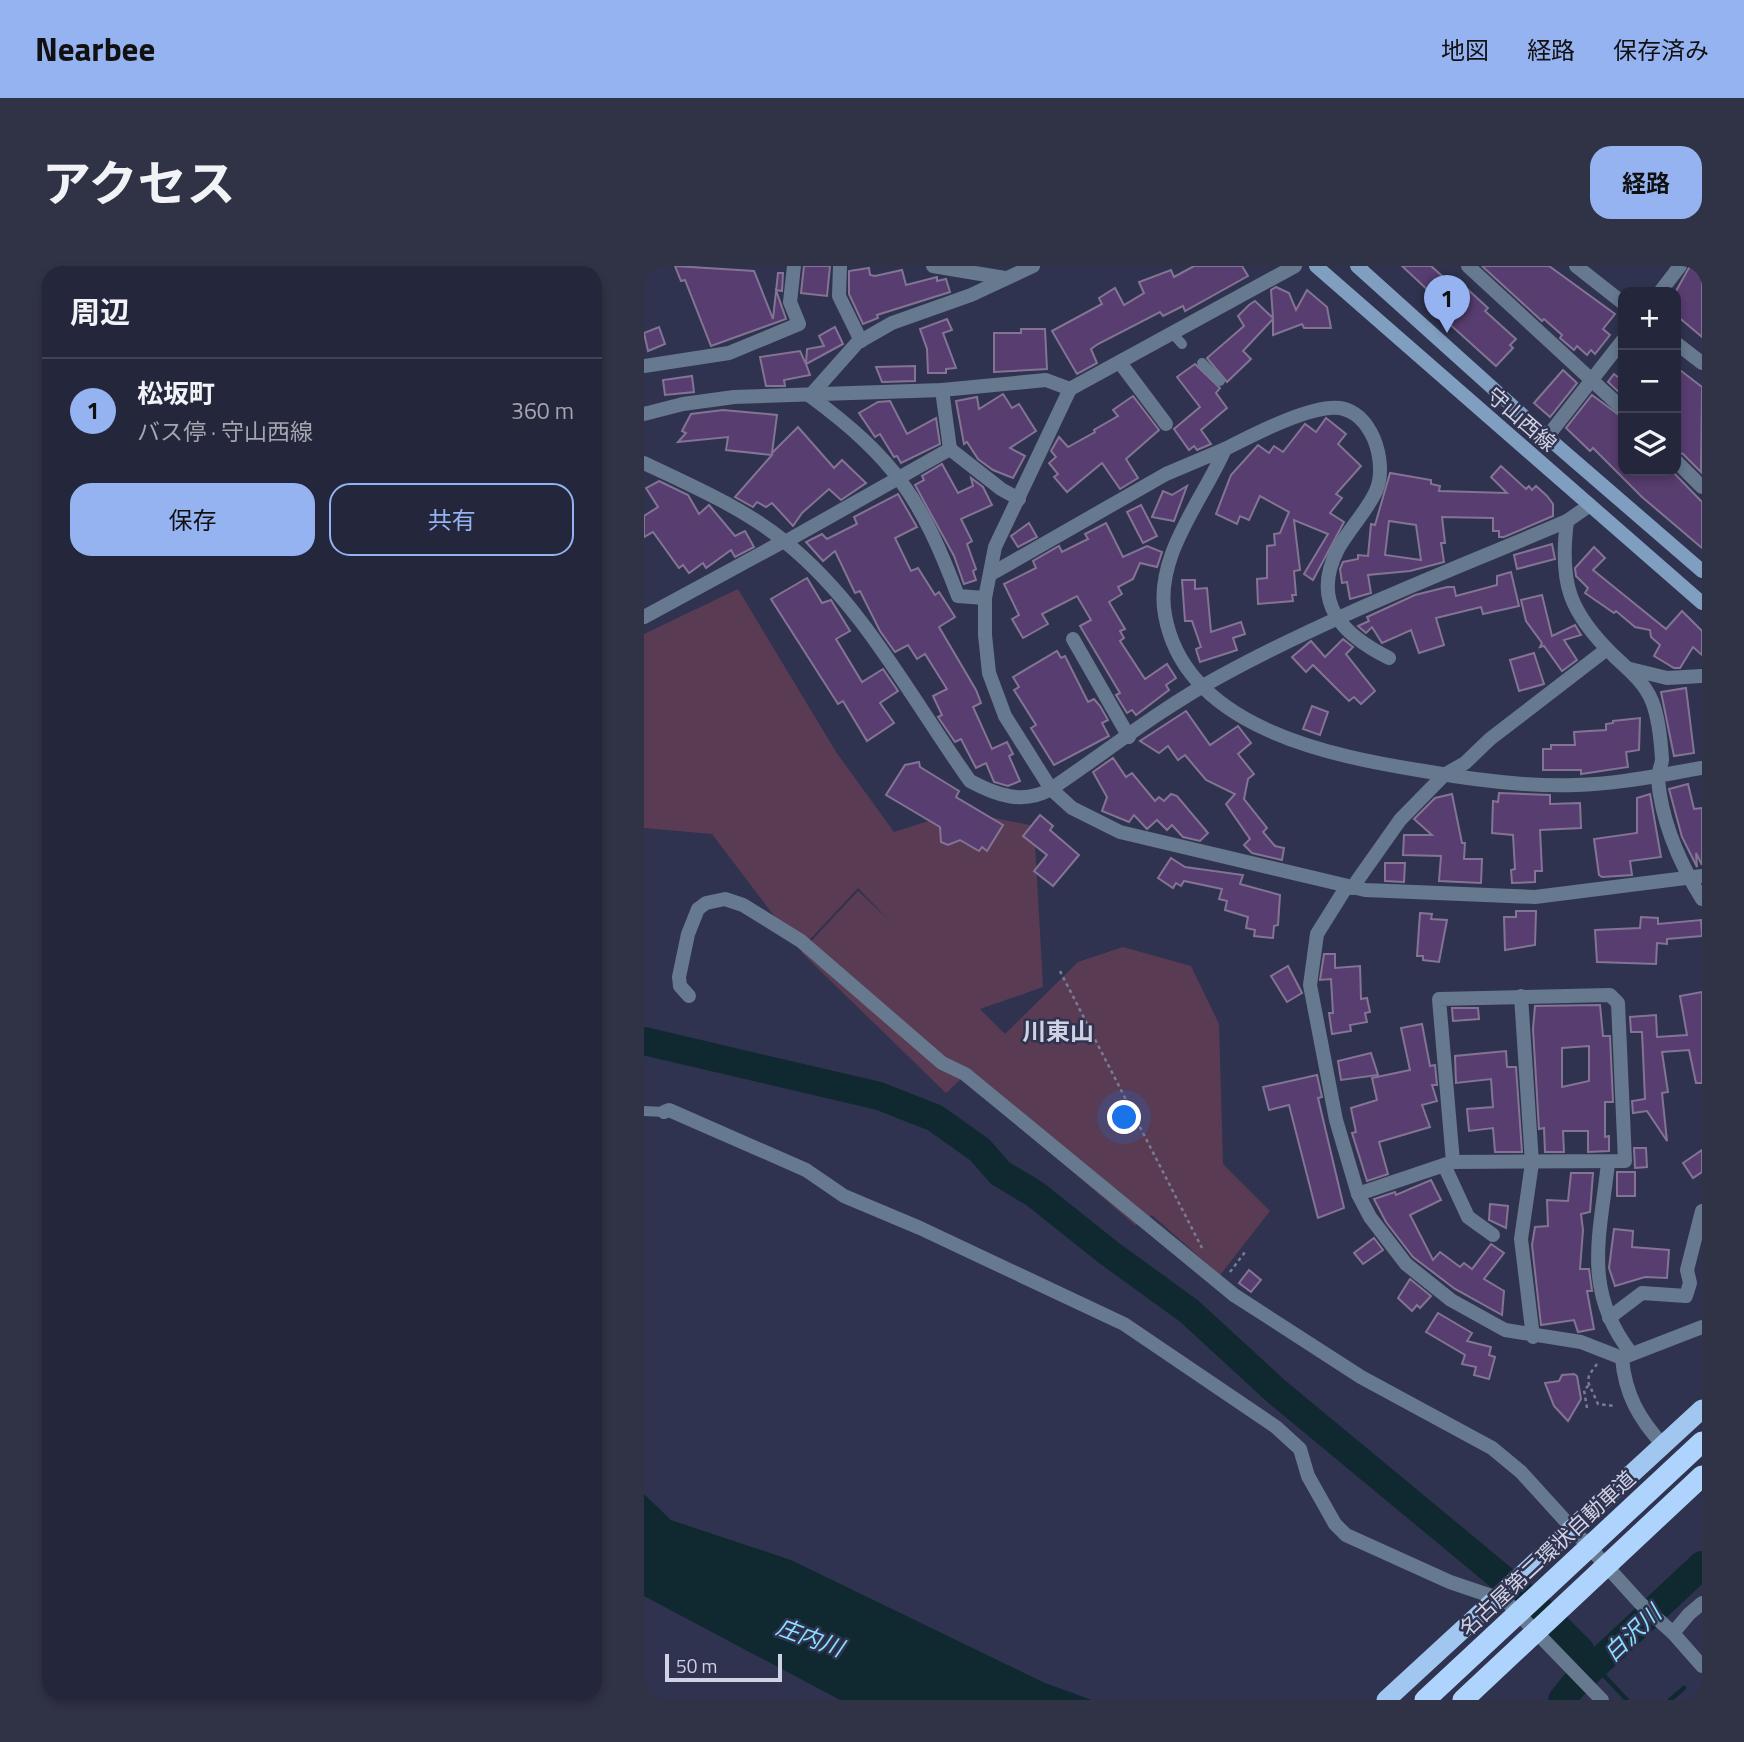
<!DOCTYPE html>
<html lang="ja">
<head>
<meta charset="utf-8">
<style>
	:root { --surface:#24263b; --page:#303246; --text:#f1f3f6; --muted:#a3a5af; --line:#414355; --accent:#95b2f1 }
	body { margin:0; font-family:"Titillium Web","Noto Sans JP",sans-serif; background:var(--page); color:var(--text) }
	.controls { position:absolute; right:21px; top:21px; display:grid; overflow:hidden; border-radius:14px; box-shadow:0 4px 10px #0003 }
	.controls button { width:63px; height:63px; display:grid; place-items:center; padding:0; border:0; border-bottom:2px solid var(--line); background:var(--surface); color:var(--text); font:35px sans-serif }
	.scale { position:absolute; left:21px; bottom:18px; width:117px; box-sizing:border-box; padding-left:7px; border:4px solid #cfd2e4; border-top:0; font-size:19px; line-height:24px; white-space:nowrap; color:#cfd2e4; -webkit-text-stroke:5px #30334f; paint-order:stroke }
	.you { position:absolute; left:481px; top:852px; width:24px; height:24px; margin:-18px; border:5px solid #fff; border-radius:50%; background:#1a73e8; box-shadow:0 0 0 10px #1a73e833 }
	.badge { display:grid; place-items:center; width:46px; height:46px; border-radius:50%; background:var(--accent); color:#111; font-size:23px; font-weight:700 }
	.pin { position:absolute; translate:-50% -58px; filter:drop-shadow(0 2px 4px #0008) }
	.pin::after { content:''; position:absolute; top:37px; width:24px; height:21px; background:inherit; clip-path:polygon(0 0,100% 0,50% 100%) }
	.list { margin:0; padding:0; list-style:none }
	h2 { display:flex; justify-content:space-between; align-items:center; height:91px; margin:0; padding:0 28px; font-size:30px }
	h2 small { font-size:23px; font-weight:400; color:var(--muted) }
	.list li { display:grid; grid-template-columns:46px 1fr auto; gap:21px; align-items:center; box-sizing:border-box; height:105px; padding:0 28px; border-top:2px solid var(--line) }
	.list b { display:block; font-size:26px; white-space:nowrap }
	.list p { margin:0; font-size:23px; white-space:nowrap; color:var(--muted) }
	.list em { font-size:23px; font-style:normal; color:var(--muted) }
	.actions { display:flex; gap:14px; padding:21px 28px }
	.actions a { flex:1; padding:16px 0; border:2px solid var(--accent); border-radius:21px; text-align:center; font-size:24px; color:var(--accent) }
	.actions .main { background:var(--accent); color:#111 }
	.icon { flex:none; width:38px; height:38px; fill:none; stroke:currentColor; stroke-width:2; stroke-linecap:round; stroke-linejoin:round }
	.map { position:relative; flex:none; width:1058px; height:1434px; overflow:hidden; border-radius:21px }
	header { display:flex; align-items:center; gap:42px; box-sizing:border-box; height:98px; padding:0 35px; background:var(--accent); color:#111 }
	header strong { font-size:33px }
	nav { display:flex; gap:38px; margin-inline-start:auto; font-size:24px }
	.intro { display:flex; align-items:center; justify-content:space-between; box-sizing:border-box; height:168px; padding:0 42px }
	h1 { margin:0; font-size:49px }
	.button { padding:18px 32px; border-radius:21px; background:var(--accent); color:#111; font-size:24px; font-weight:700 }
	main { display:flex; gap:42px; padding:0 42px }
	aside { flex:1; background:var(--surface); border-radius:21px; box-shadow:0 4px 10px #0003 }
	.map>svg:first-child { display:block }
</style>
</head>
<body>
<header>
<strong>Nearbee</strong>
<nav><a>地図</a><a>経路</a><a>保存済み</a></nav>
</header>
<div class="intro"><h1>アクセス</h1><a class="button">経路</a></div>
<main>
<aside>
<h2>周辺<small></small></h2>
<ul class="list">
<li><span class="badge">1</span><div><b>松坂町</b><p>バス停 · 守山西線</p></div><em>360 m</em></li>
</ul>
<div class="actions"><a class="main">保存</a><a>共有</a></div>
</aside>
<div class="map">
<svg width="1058" height="1434" viewBox="0 0 1058 1434">
	<rect width="100%" height="100%" fill="#30334f"/>
	<!-- green -->
	<polygon fill="#593c54" points="94,323 192,486 250,566 316,545 390,560 399,721 336,743 361,768 434,696 479,681 547,700 575,758 579,898 626,945 576,1009 508,949 491,959 318,812 302,827 157,686 214,625 245,654 214,622 156,684 68,568 0,562 0,368"/>
	<!-- water -->
	<polygon fill="#102931" points="0,1228 27,1254 147,1294 401,1417 448,1434 196,1434 0,1330"/>
	<g fill="none" stroke-linecap="round" stroke-linejoin="round">
		<!-- stream -->
		<g stroke="#102931" stroke-width="4.5">
			<polyline points="950,1399 983,1434"/>
			<polyline points="1026,1434 1040,1422"/>
		</g>
		<!-- river -->
		<g stroke="#102931" stroke-width="28">
			<polyline points="0,775 235,830 291,852 336,884 356,907 391,928 465,987 545,1045 632,1125 894,1342 936,1384"/>
			<polyline points="918,1434 929,1420 1058,1299"/>
		</g>
	</g>
	<!-- building -->
	<g fill="#573d70" stroke="#837493" stroke-width="2" fill-rule="evenodd">
		<polygon points="31,0 110,5 129,53 134,7 139,7 138,25 132,24 142,53 67,80 41,14 37,15"/>
		<polygon points="160,0 186,0 183,30 157,27"/>
		<polygon points="550,0 598,0 604,10 541,45 539,40 519,50 516,46 454,78 447,83 453,97 433,108 408,65 458,38 455,32 471,22 480,39 500,27 495,16 527,4 530,11"/>
		<polygon points="758,0 787,0 816,26 821,21 844,42 841,45 872,73 866,79 869,82 852,100 801,54 806,49 801,45 803,42"/>
		<polygon points="838,0 905,0 971,48 959,63 966,69 951,88 947,84 943,89 933,80 930,84 916,72 918,69 900,53 898,55"/>
		<polygon points="1046,0 1058,0 1058,71 1032,49 1032,25"/>
		<polygon points="225,2 226,9 231,10 258,4 262,19 293,11 293,15 302,13 306,26 233,49 234,52 219,58 205,28 205,5"/>
		<polygon points="632,21 645,27 652,44 663,24 683,41 687,62 660,62 658,58 629,69 629,53 599,85 607,93 583,116 563,92 600,60 594,50 605,39 611,35 629,52 627,24"/>
		<polygon points="303,53 308,64 299,67 312,102 302,103 302,107 284,107 283,83 276,63"/>
		<polygon points="15,61 21,78 4,85 0,67"/>
		<polygon points="191,61 199,78 162,98 166,109 140,114 141,120 122,120 116,91 156,85 162,98 163,83 180,80 175,70"/>
		<polygon points="377,63 401,63 403,103 350,106 350,67 377,67"/>
		<polygon points="551,98 576,122 572,127 583,142 557,164 567,178 553,184 550,180 545,184 530,163 556,141 533,111"/>
		<polygon points="271,100 271,115 238,116 232,101"/>
		<polygon points="1032,101 1058,121 1057,206 1039,188 1032,186"/>
		<polygon points="919,104 933,117 906,151 890,137"/>
		<polygon points="970,108 979,115 979,130 964,116"/>
		<polygon points="48,110 50,126 21,129 19,114"/>
		<polygon points="359,128 368,142 375,138 392,165 366,182 381,190 369,212 349,204 334,193 323,176 320,178 312,135 333,131 335,143"/>
		<polygon points="948,129 979,152 979,205 1028,205 1058,236 1058,282 998,231 949,182 946,185 922,162"/>
		<polygon points="489,130 515,164 482,193 494,212 476,223 458,197 423,226 410,211 414,208 405,197 412,191 407,185 415,171 424,181 451,166 450,164 474,150 469,144"/>
		<polygon points="246,135 263,168 292,152 296,178 257,197 253,190 250,191 236,168 231,171 215,147 234,136"/>
		<polygon points="79,144 133,149 128,187 154,161 190,202 198,194 222,217 197,234 185,223 158,247 149,260 128,237 122,241 113,236 109,241 91,231 128,189 82,184 84,171 34,176 42,167 38,165 47,148"/>
		<polygon points="682,152 702,168 694,178 717,200 692,228 698,232 686,247 700,256 669,314 660,308 684,268 650,254 656,304 650,305 652,329 648,329 649,335 614,338 613,313 623,312 623,280 631,279 630,268 636,267 645,246 616,230 605,254 596,250 593,258 572,248 587,209 614,179 625,187 630,180 639,186 661,158 672,166"/>
		<polygon points="298,198 314,227 329,220 327,212 339,221 348,239 317,253 328,275 323,278 332,303 329,305 332,314 320,318 310,290 271,219 280,214 278,210"/>
		<path d="M857,200L882,223L885,220L888,224L892,220L903,230L909,238V250L860,271H855V265H849V252L798,251L801,277H797L800,296L766,305L724,309L727,327L706,333L703,316L698,317L696,303L699,296L714,293V289L724,290L727,258L731,259L746,207L787,214V218L796,220L795,225L863,227L847,211ZM745,255L772,259L777,294L741,289Z"/>
		<polygon points="15,215 44,229 55,248 65,239 91,270 101,265 110,281 91,291 87,284 62,302 59,297 45,307 39,299 35,302 9,266 0,271 0,250 14,241 2,222"/>
		<polygon points="543,220 530,255 508,251 519,225 528,229"/>
		<polygon points="254,228 273,261 251,272 267,305 274,302 291,329 295,326 311,351 295,361 332,424 337,437 329,441 348,483 363,476 369,488 365,490 376,515 364,520 350,516 342,497 332,502 317,473 311,476 294,451 298,449 289,430 303,423 281,388 273,393 264,379 251,386 236,365 216,325 211,327 191,285 179,295 162,276 178,268 183,273 213,258 210,251"/>
		<polygon points="497,239 513,270 499,277 483,246"/>
		<polygon points="385,257 393,271 374,281 367,270"/>
		<polygon points="462,257 479,291 503,280 518,286 513,301 496,297 489,313 474,321 478,328 465,336 481,363 476,365 480,372 476,375 501,413 523,398 532,412 522,419 525,424 492,449 488,444 483,447 472,429 476,427 436,360 447,354 433,330 398,348 404,358 379,372 368,353 375,349 360,318 392,302 389,295 415,280 418,286 444,273 441,268"/>
		<polygon points="908,278 911,293 873,303 870,289"/>
		<polygon points="950,281 961,292 949,304 1022,363 1038,345 1058,365 1058,389 1049,381 1036,402 1030,402 1010,390 1016,379 1007,371 1006,364 991,361 972,345 970,347 941,327 944,322 932,310 931,302"/>
		<polygon points="867,306 875,340 839,348 837,341 792,352 800,379 775,387 767,364 738,377 728,361 722,367 714,360 725,355 723,351 771,329 803,321 810,321 812,330 853,319 853,310"/>
		<polygon points="163,312 178,337 187,334 206,365 192,373 218,416 239,403 254,425 236,437 250,457 223,475 199,435 194,438 127,333"/>
		<polygon points="538,314 551,314 551,323 563,322 567,366 597,356 601,368 589,372 593,384 556,396 552,383 557,381 548,355 541,355"/>
		<polygon points="898,329 908,370 931,359 937,369 920,374 933,394 918,405 900,380 896,381 898,377 882,355 877,334"/>
		<polygon points="699,373 709,381 702,388 731,425 717,438 710,431 705,435 669,399 662,406 648,391 667,375 681,391"/>
		<polygon points="413,385 417,392 421,390 444,436 450,433 456,440 464,454 458,457 465,470 410,499 387,462 392,459 370,424 375,421 369,411"/>
		<polygon points="890,387 900,418 875,425 866,394"/>
		<polygon points="1042,422 1050,487 1030,490 1017,426"/>
		<polygon points="668,440 684,446 676,469 659,463"/>
		<polygon points="542,445 566,479 594,460 607,477 594,488 610,508 604,513 600,533 623,562 619,566 631,580 640,582 638,594 608,587 600,579 606,573 582,538 591,528 562,514 541,489 534,494 524,480 515,487 496,475"/>
		<polygon points="996,452 995,484 982,486 984,501 937,508 937,504 899,504 899,483 907,483 907,479 931,479 930,466 962,464 962,458 969,457 969,455"/>
		<polygon points="469,492 482,511 488,507 511,535 515,531 520,535 527,528 533,530 564,567 556,575 539,571 528,559 523,564 513,554 503,563 490,549 485,556 458,545 463,531 449,506"/>
		<polygon points="275,496 276,501 315,525 312,531 359,559 343,585 338,581 335,585 316,574 304,579 297,576 296,561 242,529 261,499"/>
		<polygon points="1044,518 1050,543 1058,542 1058,599 1052,587 1053,601 1038,571 1025,523"/>
		<polygon points="855,527 906,529 906,538 936,537 937,562 896,564 898,605 891,605 891,616 868,617 867,604 871,603 869,569 848,567 849,535 854,536"/>
		<polygon points="808,528 818,577 821,577 820,593 838,593 837,617 795,615 797,590 759,589 760,569 788,569 770,553 791,532"/>
		<polygon points="1006,528 1017,591 986,595 988,609 958,611 955,609 950,573 993,567 993,532"/>
		<polygon points="396,549 409,560 406,564 435,589 409,620 390,605 403,589 379,570"/>
		<polygon points="527,592 541,601 599,609 596,618 636,629 634,659 630,660 629,672 610,670 611,664 602,662 604,651 581,644 583,635 575,633 578,623 540,615 537,620 532,617 529,622 514,612"/>
		<polygon points="741,597 761,597 760,616 741,615"/>
		<polygon points="872,645 892,645 891,679 861,684 860,651 872,651"/>
		<polygon points="776,647 788,648 787,653 803,654 795,696 779,694 779,690 773,690"/>
		<polygon points="997,651 1014,652 1014,658 1057,654 1058,670 1023,673 1023,678 1013,677 1012,698 953,696 951,664 996,662"/>
		<polygon points="680,688 691,688 691,702 716,700 717,733 723,732 726,746 721,747 723,756 706,759 707,765 688,768 685,747 689,747 687,713 676,714"/>
		<polygon points="644,700 658,727 643,736 627,710"/>
		<polygon points="1058,726 1058,817 1052,817 1045,784 1018,786 1024,826 1018,827 1023,875 1003,845 989,847 988,835 1001,833 998,766 987,766 986,751 1012,749 1013,771 1043,769 1036,730"/>
		<path d="M956,739L959,770H966L969,836H961V871L965,870V885L944,886V865H919L920,886H901L900,862L895,863L889,763L891,740ZM945,780V815L918,821V782Z"/>
		<polygon points="808,742 834,742 835,753 809,755"/>
		<polygon points="778,758 786,800 791,799 793,819 788,819 793,835 778,839 786,861 735,876 744,908 723,915 708,867 712,866 707,842 733,834 728,812 766,804 757,762"/>
		<polygon points="862,785 863,801 872,801 878,886 851,886 849,862 825,865 823,843 849,841 847,813 812,817 811,790"/>
		<polygon points="727,787 734,809 697,814 694,795"/>
		<polygon points="673,809 678,831 674,832 700,942 674,952 645,839 625,844 619,821"/>
		<polygon points="990,882 1002,882 1003,901 991,902"/>
		<polygon points="1058,884 1058,906 1049,912 1039,897"/>
		<rect x="973" y="906" width="18" height="24"/>
		<polygon points="927,907 949,907 946,946 937,948 939,964 936,1003 945,1003 948,1025 943,1025 950,1063 934,1066 930,1054 897,1059 888,979 891,961 904,960 903,934 924,935"/>
		<polygon points="787,914 797,934 766,949 789,994 796,986 816,1001 820,997 828,1003 847,978 860,987 840,1013 860,1025 858,1049 811,1023 769,991 742,956 730,933 751,926 752,929"/>
		<polygon points="846,938 864,940 862,962 845,954"/>
		<polygon points="970,963 989,965 988,981 1025,984 1023,1012 1001,1011 971,1020 965,1002"/>
		<polygon points="730,972 739,984 719,998 710,987"/>
		<polygon points="605,1004 617,1014 607,1026 595,1017"/>
		<polygon points="766,1013 787,1030 776,1042 773,1039 768,1045 754,1032"/>
		<polygon points="794,1047 828,1067 823,1075 847,1081 845,1089 851,1091 845,1113 830,1109 832,1101 818,1098 821,1089 782,1066"/>
		<polygon points="930,1108 933,1110 937,1133 924,1155 910,1140 901,1117 915,1115 918,1109"/>
	</g>
	<g fill="none" stroke-linecap="round" stroke-linejoin="round">
		<!-- path -->
		<g stroke="#797c94" stroke-width="2.5" stroke-dasharray="3.5 3.5" stroke-linecap="butt">
			<polyline points="416,705 558,982"/>
			<polyline points="586,1006 601,986"/>
			<polyline points="953,1098 945,1109 944,1116 954,1138 971,1140"/>
			<polyline points="943,1142 940,1124 945,1119"/>
		</g>
		<!-- service -->
		<g stroke="#66798e" stroke-width="10">
			<polyline points="530,69 538,78"/>
			<polyline points="558,97 576,115"/>
			<polyline points="0,845 20,846"/>
		</g>
		<!-- minor -->
		<g stroke="#66798e" stroke-width="14">
			<polyline points="196,0 195,30 217,75"/>
			<polyline points="289,0 361,12"/>
			<polyline points="824,0 979,143"/>
			<polyline points="932,0 979,37"/>
			<polyline points="1016,26 1036,0"/>
			<polyline points="1032,77 1058,97"/>
			<polyline points="477,98 522,158"/>
			<polyline points="0,100 85,87 155,58 146,36 150,0"/>
			<polyline points="426,123 351,281 341,332 341,369 345,407 361,450 407,523 428,542 476,566 721,624 891,631 1058,610"/>
			<path d="M166,130C251,193 277,232 314,330L341,332"/>
			<polyline points="166,130 213,77 248,57 327,29 389,0"/>
			<polyline points="0,148 39,138 90,131 298,124 402,114 426,123 651,0"/>
			<polyline points="903,171 979,74"/>
			<polyline points="306,183 357,223 375,233"/>
			<path d="M581,183C607,170 667,138 696,142C713,145 723,157 730,173C736,188 739,209 732,225C723,245 705,263 694,283C666,337 699,369 745,392"/>
			<polyline points="1032,195 1058,221"/>
			<path d="M0,197C46,219 100,242 140,275C219,338 268,434 326,515C352,529 379,539 407,523C462,486 516,443 575,411C686,350 806,305 923,255L946,239"/>
			<path d="M923,255C915,317 925,346 970,390C984,403 1000,416 1008,435C1014,450 1017,477 1018,493C1018,500 1013,506 1014,514C1018,557 1035,596 1058,633"/>
			<polyline points="141,276 306,183 298,124"/>
			<path d="M347,308L522,208L581,183C559,234 510,290 521,349C541,462 687,490 780,505C830,514 881,521 932,519C975,518 1016,509 1058,502"/>
			<polyline points="0,351 140,275"/>
			<polyline points="429,373 485,471"/>
			<polyline points="986,403 1023,412 1058,410"/>
			<polyline points="703,620 673,668 666,719 692,854 714,928 726,951 762,998 807,1034 861,1064 937,1076 978,1092"/>
			<polyline points="708,622 756,554 800,509 821,497 846,473 963,383"/>
			<polyline points="45,730 36,720 35,711 44,668 54,643 62,637 81,633 99,639 157,675 298,797 321,808 590,1029 717,1111 848,1182 877,1206 996,1337 1029,1367"/>
			<polyline points="877,730 888,897 877,973 889,1071"/>
			<polyline points="20,846 25,844 162,904 200,930 276,962 480,1058 632,1161 656,1183 664,1210 691,1258 702,1269 806,1316 862,1335 958,1434"/>
			<path d="M964,897C956,970 938,1024 987,1087"/>
			<polyline points="800,899 824,951 849,969"/>
			<polyline points="714,928 809,896 981,895 974,737 966,729 795,733 809,896"/>
			<polyline points="965,1052 998,1027 1042,1030 1046,1017 1043,1004 1058,945"/>
			<polyline points="1058,1337 1045,1348 1029,1367 1058,1400"/>
		</g>
		<!-- tertiary -->
		<path stroke="#66798e" stroke-width="14" d="M1019,1179C995,1153 981,1128 978,1092L1058,1061"/>
		<!-- secondary -->
		<g stroke="#809ebf" stroke-width="14">
			<polyline points="672,0 1058,337"/>
			<polyline points="713,0 903,171 1058,305"/>
		</g>
		<!-- trunk -->
		<polyline stroke="#a1c7f1" stroke-width="19" points="742,1434 1058,1143"/>
		<!-- motorway -->
		<g stroke="#aed4fd" stroke-width="21">
			<polyline points="781,1434 1058,1176"/>
			<polyline points="819,1434 1058,1210"/>
		</g>
	</g>
	<g text-anchor="middle" dominant-baseline="central" stroke-width="5" stroke-linejoin="round" paint-order="stroke">
		<!-- street labels -->
		<g font-size="21" fill="#cfd2e4" stroke="#30334f">
			<text transform="translate(878 153) rotate(41)">守山西線</text>
			<text transform="translate(903 1287) rotate(-43)">名古屋第二環状自動車道</text>
		</g>
		<!-- water labels -->
		<g font-size="23" font-style="italic" fill="#89dfff" stroke="#30334f">
			<text transform="translate(988 1367) rotate(-44)">白沢川</text>
			<text transform="translate(166 1371) rotate(20)">庄内川</text>
		</g>
		<!-- quarter labels -->
		<g font-size="24" font-weight="bold" fill="#cfd2e4" stroke="#30334f">
			<text x="414" y="765">川東山</text>
		</g>
	</g>
</svg>
<div class="controls">
<button>+</button>
<button>−</button>
<button><svg class="icon" aria-label="layers" viewBox="0 0 24 24"><path d="M12 4l9 5-9 5-9-5zM3 14l9 5 9-5"/></svg></button>
</div>
<div class="scale">50 m</div>
<div class="you"></div>
<div class="pin badge" style="left:803px;top:67px">1</div>
</div>
</main>
</body>
</html>
